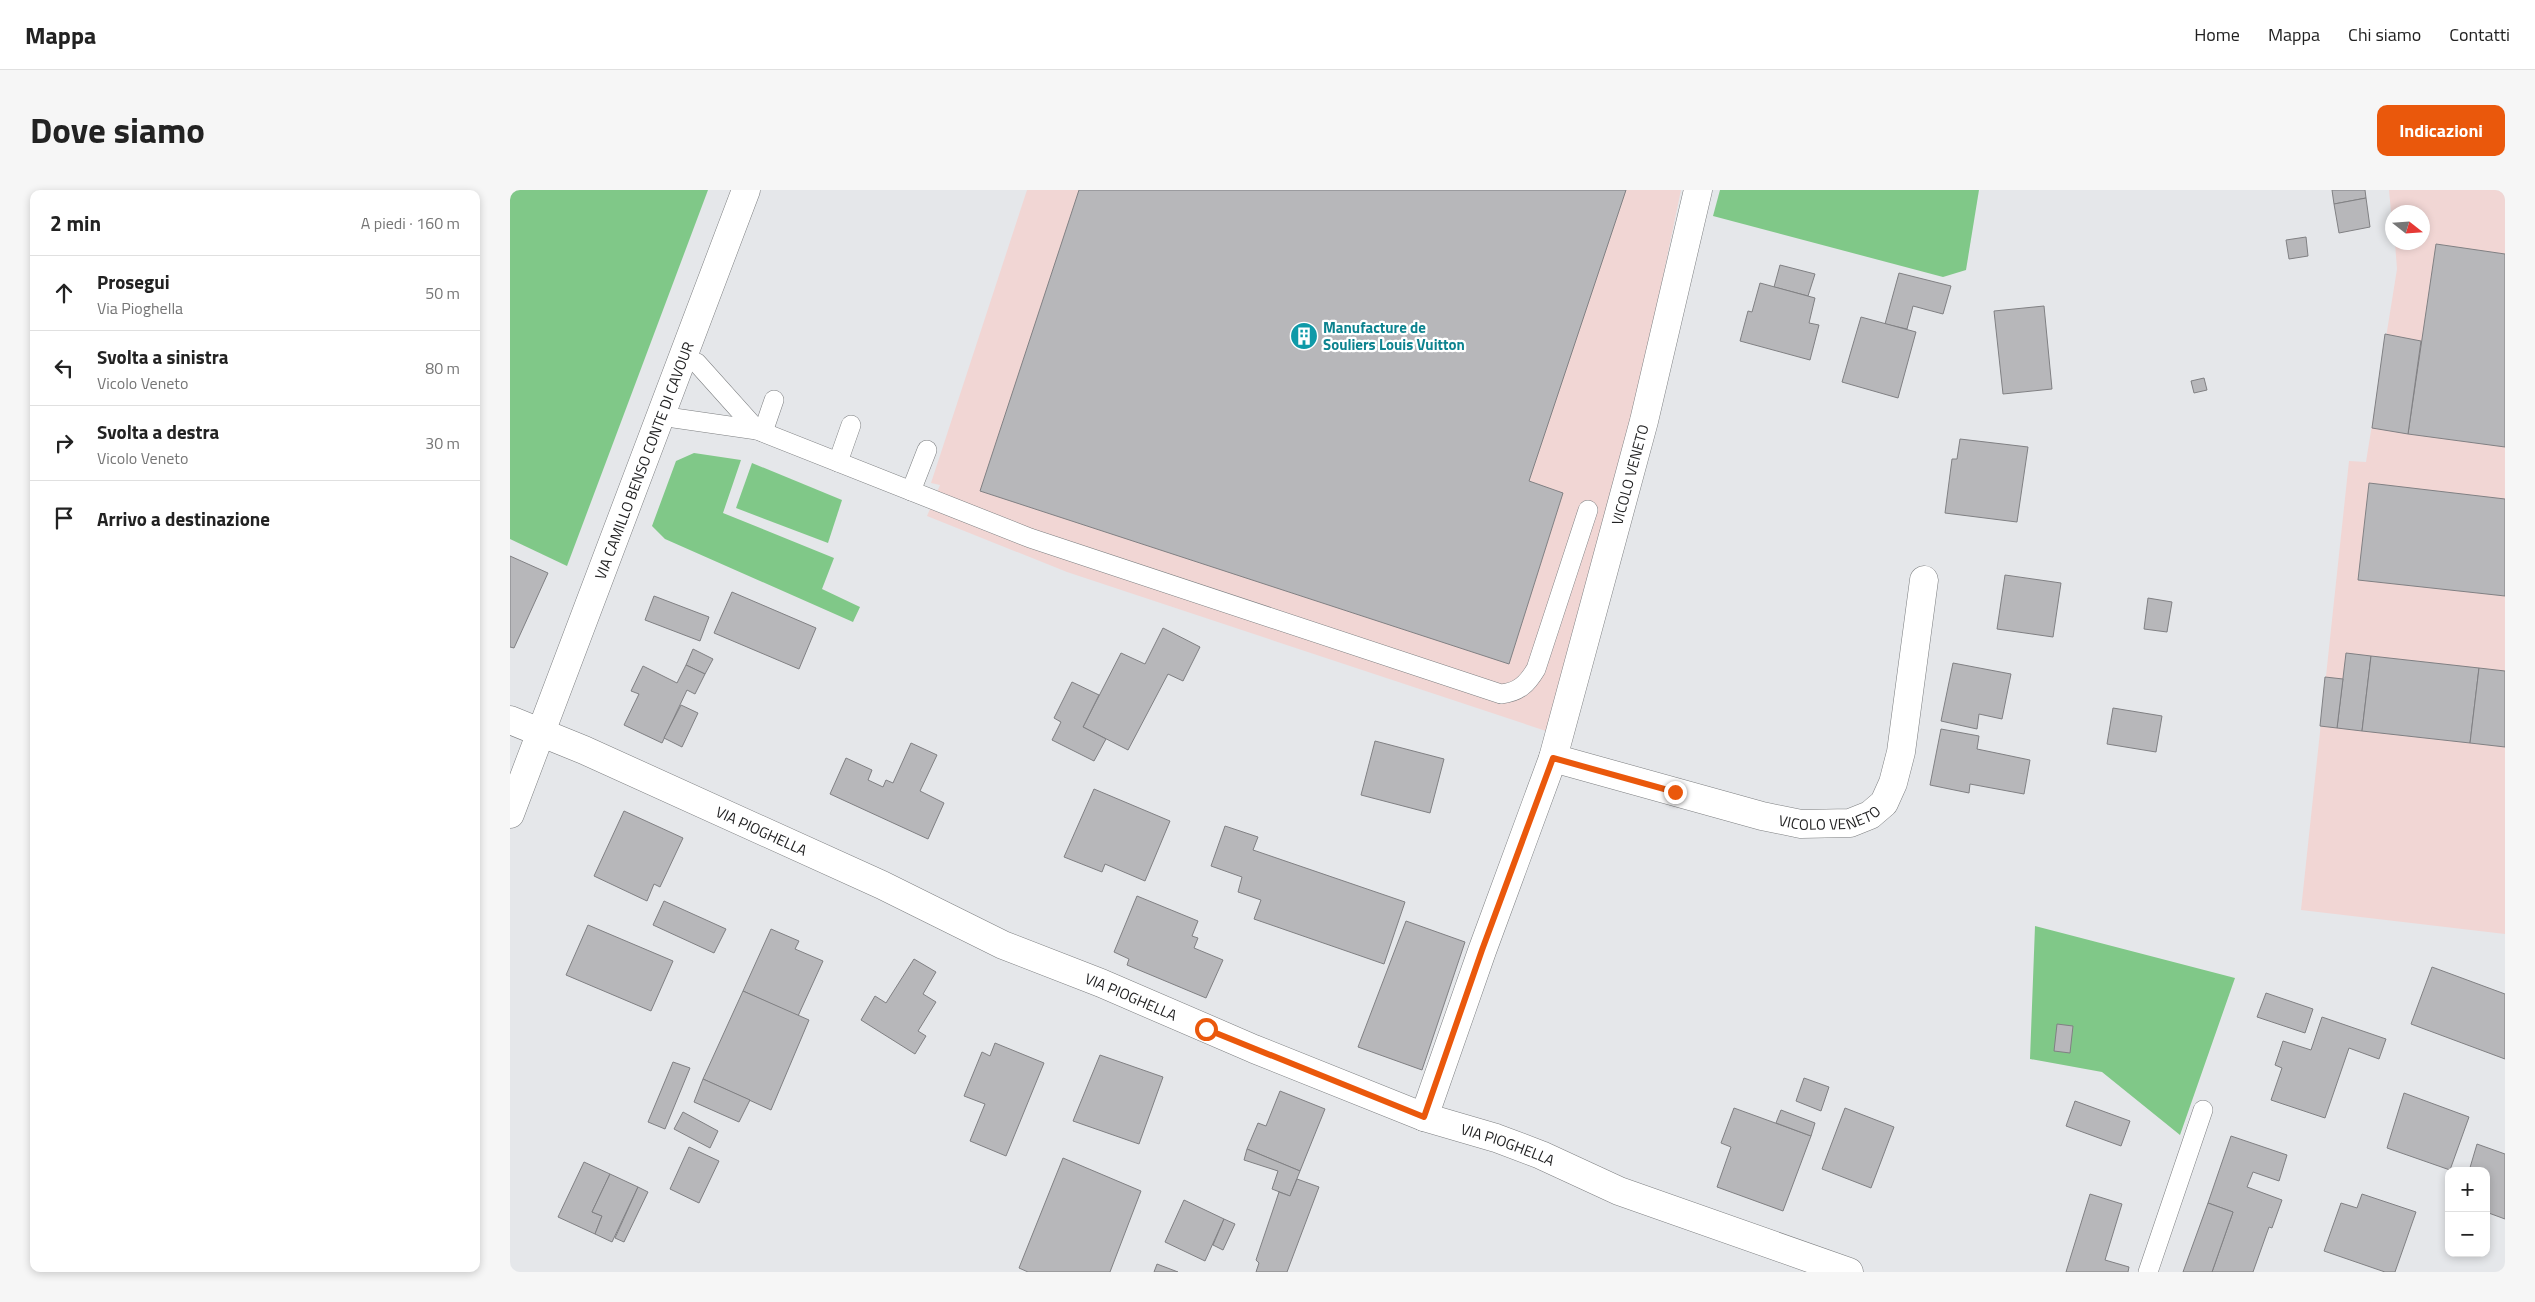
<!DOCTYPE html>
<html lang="it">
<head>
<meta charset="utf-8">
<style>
	:root { --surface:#fff; --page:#f6f6f6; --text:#222; --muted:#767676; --line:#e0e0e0; --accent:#ea580c }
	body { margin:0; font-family:"Titillium Web",sans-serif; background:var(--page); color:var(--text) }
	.controls { position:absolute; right:15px; bottom:15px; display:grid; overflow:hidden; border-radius:10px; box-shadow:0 2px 8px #0003 }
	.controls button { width:45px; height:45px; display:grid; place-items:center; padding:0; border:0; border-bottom:1px solid var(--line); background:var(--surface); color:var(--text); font:25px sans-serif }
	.compass { position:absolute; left:1875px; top:15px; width:45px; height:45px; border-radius:50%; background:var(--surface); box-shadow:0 2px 8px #0003; rotate:107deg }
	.stop { position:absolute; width:15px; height:15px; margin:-11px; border:4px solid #ea580c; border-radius:50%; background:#fff }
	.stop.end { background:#ea580c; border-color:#fff; box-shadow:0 1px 5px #0008 }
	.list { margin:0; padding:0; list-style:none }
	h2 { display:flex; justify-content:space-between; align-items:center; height:65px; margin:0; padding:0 20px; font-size:21px }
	h2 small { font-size:16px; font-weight:400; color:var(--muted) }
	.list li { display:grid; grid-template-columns:32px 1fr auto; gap:15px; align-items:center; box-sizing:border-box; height:75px; padding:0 20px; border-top:1px solid var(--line) }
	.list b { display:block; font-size:19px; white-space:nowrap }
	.list p { margin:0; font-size:16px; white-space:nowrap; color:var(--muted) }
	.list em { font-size:16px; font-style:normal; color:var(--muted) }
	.icon { flex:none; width:28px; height:28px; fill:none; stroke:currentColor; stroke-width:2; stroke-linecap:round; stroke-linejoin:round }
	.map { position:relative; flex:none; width:1995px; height:1082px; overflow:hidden; border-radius:10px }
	header { display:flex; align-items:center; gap:30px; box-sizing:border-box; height:70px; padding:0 25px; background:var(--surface); border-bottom:1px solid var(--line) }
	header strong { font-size:24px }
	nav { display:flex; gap:28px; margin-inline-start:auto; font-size:18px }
	.intro { display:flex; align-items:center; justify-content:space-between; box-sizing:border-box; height:120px; padding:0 30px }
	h1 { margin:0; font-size:35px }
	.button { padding:12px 22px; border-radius:10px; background:var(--accent); color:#fff; font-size:18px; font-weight:700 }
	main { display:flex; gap:30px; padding:0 30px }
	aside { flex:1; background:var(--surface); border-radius:10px; box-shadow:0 2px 8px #0003 }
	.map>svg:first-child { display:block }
</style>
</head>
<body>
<header>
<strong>Mappa</strong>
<nav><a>Home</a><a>Mappa</a><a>Chi siamo</a><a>Contatti</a></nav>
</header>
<div class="intro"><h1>Dove siamo</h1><a class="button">Indicazioni</a></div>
<main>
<aside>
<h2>2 min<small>A piedi · 160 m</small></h2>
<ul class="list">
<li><svg class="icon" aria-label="ahead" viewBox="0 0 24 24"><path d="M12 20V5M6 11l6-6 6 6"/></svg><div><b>Prosegui</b><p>Via Pioghella</p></div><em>50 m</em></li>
<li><svg class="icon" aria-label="left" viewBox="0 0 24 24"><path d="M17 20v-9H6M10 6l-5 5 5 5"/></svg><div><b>Svolta a sinistra</b><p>Vicolo Veneto</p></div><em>80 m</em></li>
<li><svg class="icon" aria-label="right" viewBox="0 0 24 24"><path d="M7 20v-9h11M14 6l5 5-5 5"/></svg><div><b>Svolta a destra</b><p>Vicolo Veneto</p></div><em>30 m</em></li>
<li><svg class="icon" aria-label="arrive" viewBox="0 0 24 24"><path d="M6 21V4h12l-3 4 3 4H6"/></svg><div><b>Arrivo a destinazione</b></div></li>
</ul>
</aside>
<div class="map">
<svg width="1995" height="1082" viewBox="0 0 1995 1082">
	<rect width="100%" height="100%" fill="#e5e7ea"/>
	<!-- industrial -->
	<g fill="#f1d6d4">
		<polygon points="517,0 1171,0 1134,178 1036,541 557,382 417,326 430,295 421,293"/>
		<polygon points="1879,0 1995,0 1995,744 1791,720 1839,271 1856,272 1887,79 1885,53 1912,52 1912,22 1882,22 1882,32"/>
	</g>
	<!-- green -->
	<g fill="#80c888">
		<polygon points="0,0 198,0 57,376 0,349"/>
		<polygon points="1210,0 1469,0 1456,80 1433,87 1203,26"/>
		<polygon points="184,263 231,270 213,323 324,368 312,399 350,417 343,432 155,349 142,336 166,271"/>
		<polygon points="242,273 332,310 318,353 226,318"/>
		<polygon points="1525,736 1725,788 1670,945 1592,882 1520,869"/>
	</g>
	<!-- building -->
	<g fill="#b7b7ba" stroke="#808083">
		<polygon points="569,0 1116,0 1019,291 1053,303 999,474 470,301"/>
		<polygon points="1822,0 1855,0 1856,8 1824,14"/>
		<polygon points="1856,8 1860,37 1829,43 1824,14"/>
		<polygon points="1796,47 1798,66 1779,69 1776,50"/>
		<polygon points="1926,54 1995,64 1995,257 1898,244"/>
		<polygon points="1270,75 1305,84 1298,106 1264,97"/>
		<polygon points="1389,83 1441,96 1433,124 1403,116 1397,139 1375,134"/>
		<polygon points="1250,93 1305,108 1299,133 1309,135 1300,170 1230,151 1238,121 1242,122"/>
		<polygon points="1534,116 1542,199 1493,204 1484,121"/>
		<polygon points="1351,127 1406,142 1388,208 1332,192"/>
		<polygon points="1875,144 1911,151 1898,244 1862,238"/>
		<polygon points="1694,188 1697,200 1684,203 1681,191"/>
		<polygon points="1450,249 1518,257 1507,332 1435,323 1442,269 1447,269"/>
		<polygon points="1859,293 1995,309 1995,406 1848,390"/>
		<polygon points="0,366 38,383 4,458 0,457"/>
		<polygon points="1495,385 1551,393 1543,447 1487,439"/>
		<polygon points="222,402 306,438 289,479 204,443"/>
		<polygon points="144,406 199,427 190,451 135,430"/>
		<polygon points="1638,408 1662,412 1657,442 1634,439"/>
		<polygon points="653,438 690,457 673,491 658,484 618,560 573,537 611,463 635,474"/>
		<polygon points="183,459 203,469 195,484 176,475"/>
		<polygon points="1836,463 1861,466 1852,541 1827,538"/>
		<polygon points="1861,466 1969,478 1960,553 1852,541"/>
		<polygon points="1443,473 1501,484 1492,529 1469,524 1467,539 1431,531"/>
		<polygon points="176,475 195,484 185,504 177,500 152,553 114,535 129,504 121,501 133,476 167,493"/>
		<polygon points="1969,478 1995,481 1995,557 1960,553"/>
		<polygon points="1815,487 1833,489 1827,538 1810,536"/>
		<polygon points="562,492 589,505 573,537 596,549 584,571 542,550 551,532 544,528"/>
		<polygon points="171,515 188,523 172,557 154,548"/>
		<polygon points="1603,518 1652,526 1646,562 1597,554"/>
		<polygon points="1431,539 1469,546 1467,559 1520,570 1514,604 1460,594 1459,603 1420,595"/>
		<polygon points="865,551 934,569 920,623 851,605"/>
		<polygon points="401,553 427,565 410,601 434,613 418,649 320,604 336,568 362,580 358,590 373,597 376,590 383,593"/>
		<polygon points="584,599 660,631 635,691 595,674 592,682 554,667"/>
		<polygon points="114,621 173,648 150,697 144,694 137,711 84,686"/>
		<polygon points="715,636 748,647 743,660 895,712 874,774 744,729 751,710 728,702 732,687 701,676"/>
		<polygon points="627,706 688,731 682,746 688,748 684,758 713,770 696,808 617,775 619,769 604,762"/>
		<polygon points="154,711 216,739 204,763 143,735"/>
		<polygon points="896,731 955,752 912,880 848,857"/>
		<polygon points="78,735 163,771 141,821 56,785"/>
		<polygon points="261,739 289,751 285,759 313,771 288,826 233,801"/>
		<polygon points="404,769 426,782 413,804 426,812 408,841 416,846 405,864 351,830 365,806 376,813"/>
		<polygon points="1922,777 1995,804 1995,869 1901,834"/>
		<polygon points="233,801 299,830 261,920 193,889"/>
		<polygon points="1756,803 1803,819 1795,843 1747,827"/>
		<polygon points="1812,827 1876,849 1869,869 1839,858 1815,928 1761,910 1772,878 1765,875 1773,851 1801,860"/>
		<polygon points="1547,834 1563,836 1560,863 1544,861"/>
		<polygon points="485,853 534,873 496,966 460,951 475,914 454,906 472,862 480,866"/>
		<polygon points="590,865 653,887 629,954 563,931"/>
		<polygon points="163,872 180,878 155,939 138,932"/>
		<polygon points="1294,888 1319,897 1311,921 1286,911"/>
		<polygon points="193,889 240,910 229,932 184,912"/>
		<polygon points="770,901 815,919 790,981 737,959 748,933 756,936"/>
		<polygon points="1894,903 1959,927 1940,980 1877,958"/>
		<polygon points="1565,911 1620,931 1611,956 1556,936"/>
		<polygon points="1224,918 1301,946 1273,1021 1207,997 1221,957 1211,953"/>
		<polygon points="1335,918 1384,937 1361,998 1312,979"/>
		<polygon points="1271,920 1305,933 1301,946 1266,933"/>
		<polygon points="173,922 208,941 200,958 164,939"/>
		<polygon points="1721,946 1777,965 1769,991 1743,982 1737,997 1772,1010 1762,1038 1759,1037 1743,1082 1702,1082 1723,1022 1698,1013"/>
		<polygon points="1967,954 1995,964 1995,1029 1976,1022 1976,981 1959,981"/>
		<polygon points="179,957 209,971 189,1013 160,999"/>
		<polygon points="737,959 790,981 780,1006 762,999 768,981 734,970"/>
		<polygon points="553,968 631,1001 600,1082 518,1082 509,1078"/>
		<polygon points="74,972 100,984 82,1022 92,1026 85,1044 48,1027"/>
		<polygon points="100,984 128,997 102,1052 85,1044 92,1026 82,1022"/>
		<polygon points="787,989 809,997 777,1082 746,1082 749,1073 746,1070 769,1002 780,1006"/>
		<polygon points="128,997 138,1002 114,1052 105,1048"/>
		<polygon points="1580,1004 1612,1014 1595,1070 1619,1077 1618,1082 1556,1082"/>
		<polygon points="1852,1004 1906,1022 1885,1082 1875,1082 1814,1061 1831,1013 1847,1018"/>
		<polygon points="674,1010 714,1029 695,1071 655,1052"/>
		<polygon points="1698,1013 1723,1022 1702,1082 1673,1082"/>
		<polygon points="714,1029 725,1034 713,1060 703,1055"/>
		<polygon points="647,1074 668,1082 644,1082"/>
	</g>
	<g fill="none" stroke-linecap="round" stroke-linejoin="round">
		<!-- service casing -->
		<g stroke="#7d7f81" stroke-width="20">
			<g id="service">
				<polyline points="173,167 187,173 247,240"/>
				<path d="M151,224L164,228L247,240L520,348L991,504C1009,502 1017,494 1026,479L1078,320"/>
				<polyline points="253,242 264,210"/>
				<polyline points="328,272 341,235"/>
				<polyline points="401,301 417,260"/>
				<polyline points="1638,1082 1693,920"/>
			</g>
		</g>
		<!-- minor casing -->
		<g stroke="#7d7f81" stroke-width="29">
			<g id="minor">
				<path id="s1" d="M0,530L74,560L372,695L493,755L591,793L744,859L914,927L986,948L1031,965L1109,1001L1339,1082"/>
				<path id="s2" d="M1043,568L1252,626L1291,634L1340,633L1360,625L1374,613L1383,593L1391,562L1414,390"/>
				<path id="s3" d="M914,927L972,761L1043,568L1134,231L1188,0"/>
			</g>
		</g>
		<!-- tertiary casing -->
		<g stroke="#7d7f81" stroke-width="29">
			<g id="tertiary">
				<path id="s4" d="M0,624L236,0"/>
			</g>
		</g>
		<!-- service -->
		<use href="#service" stroke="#fff" stroke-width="19"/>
		<!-- minor -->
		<use href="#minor" stroke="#fff" stroke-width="28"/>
		<!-- tertiary -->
		<use href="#tertiary" stroke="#fff" stroke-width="28"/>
	</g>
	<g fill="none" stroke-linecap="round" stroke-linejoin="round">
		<!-- route -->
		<polyline stroke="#ea580c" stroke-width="6" points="696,839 914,927 972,760 1043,568 1165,602"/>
	</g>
	<!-- icons -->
	<defs>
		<g id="building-disc" transform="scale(1.4375)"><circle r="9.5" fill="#0f9aa8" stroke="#fff"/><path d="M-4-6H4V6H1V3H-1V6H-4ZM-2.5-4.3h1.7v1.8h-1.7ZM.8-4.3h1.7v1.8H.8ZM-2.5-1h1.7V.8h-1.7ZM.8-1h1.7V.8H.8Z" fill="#fff"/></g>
	</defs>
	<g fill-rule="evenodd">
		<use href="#building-disc" x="794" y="146"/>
	</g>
	<g text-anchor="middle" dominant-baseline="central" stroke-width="4.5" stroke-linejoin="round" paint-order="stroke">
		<!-- culture labels -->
		<g font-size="15" font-weight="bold" fill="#0d838f" stroke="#fff" text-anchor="start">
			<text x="813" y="137">Manufacture de<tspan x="813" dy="17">Souliers Louis Vuitton</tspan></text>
		</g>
		<!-- street labels -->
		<g font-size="15" fill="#232324" stroke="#fff">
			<text stroke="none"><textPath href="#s4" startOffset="378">VIA CAMILLO BENSO CONTE DI CAVOUR</textPath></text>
			<text stroke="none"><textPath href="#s3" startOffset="675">VICOLO VENETO</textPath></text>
			<text stroke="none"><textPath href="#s2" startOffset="286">VICOLO VENETO</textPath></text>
			<text stroke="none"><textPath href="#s1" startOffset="275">VIA PIOGHELLA</textPath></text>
			<text stroke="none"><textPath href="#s1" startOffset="680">VIA PIOGHELLA</textPath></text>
			<text stroke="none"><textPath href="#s1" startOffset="1085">VIA PIOGHELLA</textPath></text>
		</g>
	</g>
</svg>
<div class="controls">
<button>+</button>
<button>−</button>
</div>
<svg class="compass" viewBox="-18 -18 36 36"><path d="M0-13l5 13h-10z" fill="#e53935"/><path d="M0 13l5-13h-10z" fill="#767676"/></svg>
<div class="stop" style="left:696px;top:839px"></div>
<div class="stop end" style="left:1165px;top:602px"></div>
</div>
</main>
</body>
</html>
